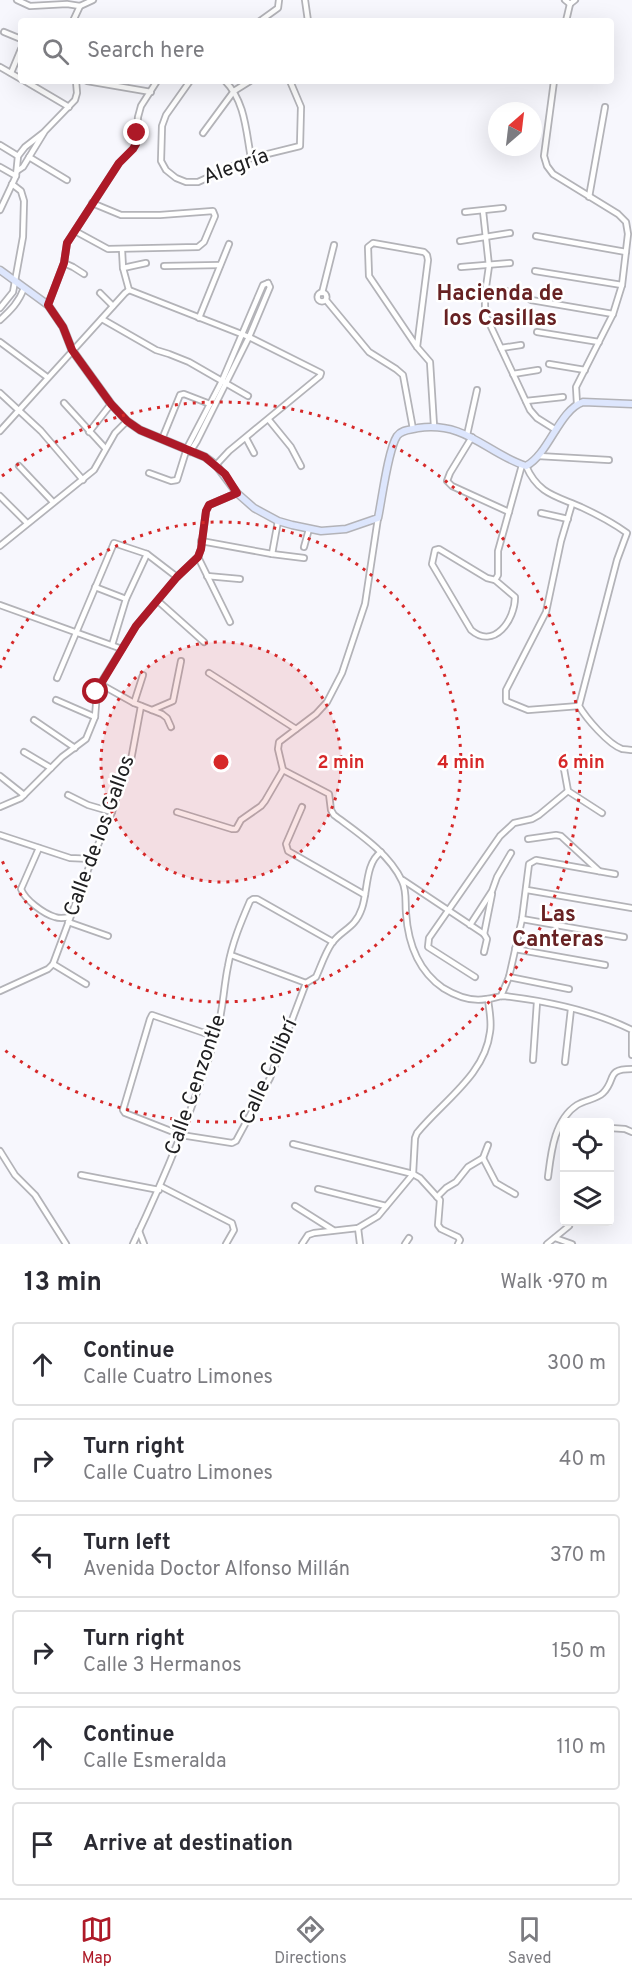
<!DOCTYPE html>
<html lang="en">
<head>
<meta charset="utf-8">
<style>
	:root { --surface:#fff; --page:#f2f2f3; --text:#2b2b33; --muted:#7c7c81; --line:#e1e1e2; --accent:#ad1927 }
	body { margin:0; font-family:Overpass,sans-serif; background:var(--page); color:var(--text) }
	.controls { position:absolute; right:18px; bottom:18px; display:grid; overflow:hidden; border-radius:6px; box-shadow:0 6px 24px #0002 }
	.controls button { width:54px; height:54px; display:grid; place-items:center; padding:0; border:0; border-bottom:2px solid var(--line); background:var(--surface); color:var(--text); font:30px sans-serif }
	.compass { position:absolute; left:488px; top:102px; width:54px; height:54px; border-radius:50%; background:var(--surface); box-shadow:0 6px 24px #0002; rotate:28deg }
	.stop { position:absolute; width:18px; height:18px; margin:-14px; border:4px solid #ad1927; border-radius:50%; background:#fff }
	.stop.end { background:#ad1927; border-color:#fff; box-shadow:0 2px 6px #0008 }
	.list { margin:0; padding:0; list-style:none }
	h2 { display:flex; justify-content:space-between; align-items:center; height:78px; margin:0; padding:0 24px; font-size:26px }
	h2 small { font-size:20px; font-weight:400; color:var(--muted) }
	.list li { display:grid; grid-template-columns:39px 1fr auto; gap:18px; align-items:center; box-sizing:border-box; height:84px; margin:0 12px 12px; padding:0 12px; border:2px solid var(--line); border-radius:6px }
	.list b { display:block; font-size:22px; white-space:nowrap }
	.list p { margin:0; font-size:20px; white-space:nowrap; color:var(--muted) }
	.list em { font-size:20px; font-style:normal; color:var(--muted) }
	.icon { flex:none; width:33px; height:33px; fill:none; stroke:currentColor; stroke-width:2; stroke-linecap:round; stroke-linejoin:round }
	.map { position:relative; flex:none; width:632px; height:1244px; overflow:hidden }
	.search { position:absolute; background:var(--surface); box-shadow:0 6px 24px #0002; left:18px; right:18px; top:18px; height:66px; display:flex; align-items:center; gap:15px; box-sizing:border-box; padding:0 21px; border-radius:6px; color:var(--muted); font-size:22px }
	.sheet { height:654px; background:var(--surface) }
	nav { display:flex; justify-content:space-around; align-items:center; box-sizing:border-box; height:84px; border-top:2px solid var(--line); background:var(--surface); font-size:16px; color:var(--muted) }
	nav a { display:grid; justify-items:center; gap:3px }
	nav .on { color:var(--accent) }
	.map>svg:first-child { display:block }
</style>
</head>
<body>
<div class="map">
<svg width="632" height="1244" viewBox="0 0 632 1244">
	<rect width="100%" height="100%" fill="#f7f7fd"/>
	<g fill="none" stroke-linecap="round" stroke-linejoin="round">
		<!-- minor casing -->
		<g stroke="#b3b3b8" stroke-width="8">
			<g id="minor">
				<polyline points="17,0 30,6 67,4 80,6"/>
				<polyline points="305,0 308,21"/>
				<polyline points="565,0 570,4 575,0"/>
				<polyline points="73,21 80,6 93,0"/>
				<polyline points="260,21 278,8 279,0"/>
				<polyline points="566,21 570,4"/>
				<polyline points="4,32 21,39"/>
				<polyline points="0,67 21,79"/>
				<polyline points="11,73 21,49"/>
				<polyline points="25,81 69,107"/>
				<polyline points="87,81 151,92"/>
				<polyline points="190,81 166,115 162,126 161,161 166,170 176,178 186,182 198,182 251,158 300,146 301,107 290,81"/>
				<path d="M225,81C245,101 246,131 251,158"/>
				<polyline points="554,81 544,156 547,166 553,174 618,214 626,222 628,234 622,285 613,314 576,387 577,404"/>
				<polyline points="203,133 234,91 250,81"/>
				<polyline points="0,145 18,156"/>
				<polyline points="29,157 67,180"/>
				<polyline points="0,167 16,176"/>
				<polyline points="17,171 23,167 45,131 75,100 77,93 76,81"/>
				<polyline points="589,197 605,107"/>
				<polyline points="0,210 16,176 18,156 25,147 43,133"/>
				<polyline points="483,211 489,266 485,294 485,314 530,410 537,418 556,430"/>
				<polyline points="465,212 503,208"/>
				<polyline points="75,231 108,249 198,247 204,242 215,216 213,211 160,215 121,215 92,203"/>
				<polyline points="536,236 626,252"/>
				<polyline points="460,241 510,233"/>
				<polyline points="122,250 123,268 129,290"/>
				<polyline points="64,263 73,267 84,274"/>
				<polyline points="164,266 220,265"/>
				<polyline points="461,267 510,263"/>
				<polyline points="123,268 146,263"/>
				<polyline points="535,271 622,285"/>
				<polyline points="129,290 249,337 321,373 320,376 229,451 216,465"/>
				<circle cx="322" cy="297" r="4.5"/>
				<polyline points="100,293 113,306"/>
				<polyline points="322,293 334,245"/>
				<polyline points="459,296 506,291"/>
				<polyline points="326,300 369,352 396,369 403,375 413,429"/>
				<polyline points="531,300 613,314"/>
				<polyline points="48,305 64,263 67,243 119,163 133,149 136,144 138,117 141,106 157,81"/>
				<polyline points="0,308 13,292 23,237 24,201 21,191 12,184"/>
				<polyline points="199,318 229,244"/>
				<polyline points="102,319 156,350 169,354 189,362 248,396"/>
				<path d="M0,320C11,310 19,302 24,288"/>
				<polyline points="488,322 515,317"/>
				<polyline points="537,332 599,342"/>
				<polyline points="0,342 47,377"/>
				<polyline points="417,347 428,260 427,255 424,252 373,243 368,247 369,276 417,347 430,362 434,426"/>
				<polyline points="501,348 521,345"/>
				<polyline points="549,364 585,370"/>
				<polyline points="513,374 538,370"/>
				<polyline points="0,393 41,431 83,480"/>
				<polyline points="526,401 563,397"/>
				<polyline points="64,403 105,448"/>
				<polyline points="269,420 291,447 301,466"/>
				<polyline points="0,431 125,293 129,290"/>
				<polyline points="89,432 111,404"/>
				<polyline points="467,435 477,390"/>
				<polyline points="472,437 450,473 447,481 452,486 509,512"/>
				<polyline points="246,438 254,453"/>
				<polyline points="162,439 180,395 184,394 210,404"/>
				<polyline points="190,452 197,441 249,337 270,287 268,283"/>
				<polyline points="538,456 609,460"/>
				<polyline points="19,466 53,502"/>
				<path d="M526,466C538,494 556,496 581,507C596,514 613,523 627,533L617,560L579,706C586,718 608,744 622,749C623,749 631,750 632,750"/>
				<polyline points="149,473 171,481 177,480 187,448 222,381 263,285 268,283"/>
				<polyline points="0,496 27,523"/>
				<polyline points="572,504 561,541 546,612 506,690 506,701 528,710 579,706"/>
				<polyline points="541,513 568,519"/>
				<path d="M378,518L365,604L342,673L327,702L316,714L279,742L278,749L283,770L329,794L331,810L334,815C358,833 389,853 402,881C407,891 405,902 406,913C408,943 417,970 443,988C456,996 471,1002 486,999C492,999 498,996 504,996C546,1001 594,1011 632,1030"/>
				<polyline points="201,541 272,554 304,558"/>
				<polyline points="0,546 94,470 115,433 127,421"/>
				<polyline points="304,547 309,529"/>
				<path d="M439,549L487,578L495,580L515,597C515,620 494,650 471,630L432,564L435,550Z"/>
				<polyline points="272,554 278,521"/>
				<polyline points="198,557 230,622"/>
				<polyline points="207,576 240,579"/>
				<polyline points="495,580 498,575 498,551 522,465"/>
				<polyline points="95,587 126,599"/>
				<polyline points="158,601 204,642"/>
				<polyline points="0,605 122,649"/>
				<polyline points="112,645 126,599 147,554"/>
				<polyline points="209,673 296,729"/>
				<polyline points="57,678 114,543 147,554 177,577"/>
				<polyline points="100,684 134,703 162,714 167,718 171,727"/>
				<polyline points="56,700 95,717"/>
				<polyline points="134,703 143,675"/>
				<polyline points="152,710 173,701 181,661"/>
				<polyline points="34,720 75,748"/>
				<polyline points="24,752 51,768"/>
				<polyline points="562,758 568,791 602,813"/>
				<polyline points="0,776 24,795"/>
				<polyline points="68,795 88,805 112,812"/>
				<polyline points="0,807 21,798 62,757 86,739 95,717 97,692 100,684 136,626 177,577 198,557 201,549 206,511 209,505 237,493"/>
				<polyline points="302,807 286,844 288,851 365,895"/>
				<polyline points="177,812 232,829 236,829 241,820 261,806 265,801 283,770"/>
				<polyline points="0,835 70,858 92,859"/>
				<polyline points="528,839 556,835 561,836 599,871"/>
				<path d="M39,848L21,889C25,900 44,914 55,917C60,919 65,918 70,917"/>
				<polyline points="403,880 484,934 487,939 484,952"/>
				<polyline points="527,890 632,908"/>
				<polyline points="522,919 624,937"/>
				<polyline points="68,922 108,936"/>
				<polyline points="470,925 492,891 497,877 511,853"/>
				<polyline points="484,934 492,894"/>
				<polyline points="515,949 605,965"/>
				<path d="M231,955L306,983L316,977C321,966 325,953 332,943C342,929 355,929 362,908C368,891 365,863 381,852"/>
				<polyline points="53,964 86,984"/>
				<polyline points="475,977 428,947 429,938 500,836 514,823 532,819 539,815 568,791"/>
				<polyline points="509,977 569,989"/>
				<polyline points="0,991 48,969 53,964 92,859 112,812 122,778 131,760 141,706"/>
				<polyline points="501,996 509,977 522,919 529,864 536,860 615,874"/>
				<polyline points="632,1033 632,1055"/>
				<polyline points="216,1037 152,1015 150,1019 123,1110 125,1113 181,1135 232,1143 236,1141 270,1078 306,983"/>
				<polyline points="533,1060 537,1002"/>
				<polyline points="565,1062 571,1009"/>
				<polyline points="610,1128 625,1129 632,1132"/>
				<polyline points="293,1144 413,1174 420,1178 440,1200 438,1225 441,1229 458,1237 460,1240 458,1244"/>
				<polyline points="0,1151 15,1175 35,1195 66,1244"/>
				<polyline points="483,1158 496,1183 515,1194"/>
				<polyline points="81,1175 159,1190"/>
				<path d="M548,1177C551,1153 554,1120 577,1105C585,1100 597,1099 603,1093C617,1079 605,1069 632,1069"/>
				<polyline points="160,1186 232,1223 234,1230 226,1244"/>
				<polyline points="318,1189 386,1206"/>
				<polyline points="437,1197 446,1188 456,1182 468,1167 483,1158 488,1145"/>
				<polyline points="295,1206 333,1230"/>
				<polyline points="358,1228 360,1244"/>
				<polyline points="139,1231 144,1244"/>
				<polyline points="555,1238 572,1244"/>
				<path d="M133,1244C165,1177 193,1109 215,1039C223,1015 223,990 228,966C232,943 241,922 250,901L253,899H257L333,942"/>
				<path d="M302,1244L308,1235L314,1233L358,1228L378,1216L413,1174L415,1138L417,1133C443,1101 485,1075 490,1032C492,1021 489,1010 488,999"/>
				<polyline points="405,1244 409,1238"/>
				<polyline points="547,1244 569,1226"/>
			</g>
		</g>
		<!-- secondary casing -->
		<g stroke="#b3b3b8" stroke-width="9">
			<path id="secondary" d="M0,270L48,305L63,327L72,350L111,404L127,421L140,430L205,457L216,465L237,493L254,508L278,521L292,525L321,531L346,529L378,518C382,499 388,450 397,436C402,429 411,430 418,428C466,421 486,453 526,466C549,454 559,410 583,402L632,404"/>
		</g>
		<!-- minor -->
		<use href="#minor" stroke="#fff" stroke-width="4.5"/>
		<!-- secondary -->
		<use href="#secondary" stroke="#dde6fd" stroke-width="6"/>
	</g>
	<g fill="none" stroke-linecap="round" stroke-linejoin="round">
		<!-- route -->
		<polyline stroke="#ad1927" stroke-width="8" points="96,692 136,626 177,577 198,557 201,549 206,511 209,505 237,493 225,474 205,457 140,430 127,421 111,404 72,350 63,327 48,305 64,263 67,243 119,163 133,149 136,144 137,133"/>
	</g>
	<!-- distance rings -->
	<circle cx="221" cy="762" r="120" fill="#d62828" fill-opacity=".12"/>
	<g fill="none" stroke="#d62828" stroke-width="3" stroke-dasharray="3 6">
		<circle cx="221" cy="762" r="120"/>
		<path d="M0 668A240 240 0 1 1 0 856"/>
		<path d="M2 476A360 360 0 1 1 2 1048"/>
	</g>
	<g text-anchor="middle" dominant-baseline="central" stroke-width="5" stroke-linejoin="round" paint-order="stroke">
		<!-- street labels -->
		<g font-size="21" fill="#202022" stroke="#fff">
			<text transform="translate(236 167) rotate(-20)">Alegría</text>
			<text transform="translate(100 836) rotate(-70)">Calle de los Gallos</text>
			<text transform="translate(269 1072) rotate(-66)">Calle Colibrí</text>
			<text transform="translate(196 1085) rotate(-71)">Calle Cenzontle</text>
		</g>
		<!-- neighbourhood labels -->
		<g font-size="22" font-weight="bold" fill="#672122" stroke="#fff">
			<text x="500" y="294">Hacienda de<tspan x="500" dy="25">los Casillas</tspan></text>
			<text x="558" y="915">Las<tspan x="558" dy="25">Canteras</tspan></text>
		</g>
	</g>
	<circle cx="221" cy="762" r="9" fill="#d62828" stroke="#fff" stroke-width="3"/>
	<g font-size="18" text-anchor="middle" font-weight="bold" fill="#d62828" stroke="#fff" stroke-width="5" stroke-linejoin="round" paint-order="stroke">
		<text x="341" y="768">2 min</text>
		<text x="461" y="768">4 min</text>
		<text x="581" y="768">6 min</text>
	</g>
</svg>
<div class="controls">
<button><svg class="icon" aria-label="locate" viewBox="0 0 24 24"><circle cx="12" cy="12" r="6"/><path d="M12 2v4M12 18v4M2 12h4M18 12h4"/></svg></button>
<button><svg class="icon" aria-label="layers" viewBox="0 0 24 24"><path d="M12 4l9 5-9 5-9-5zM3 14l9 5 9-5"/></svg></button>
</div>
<svg class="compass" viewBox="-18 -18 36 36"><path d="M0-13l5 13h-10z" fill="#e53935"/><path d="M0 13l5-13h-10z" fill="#7c7c81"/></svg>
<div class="stop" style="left:96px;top:692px"></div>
<div class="stop end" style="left:137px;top:133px"></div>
<div class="search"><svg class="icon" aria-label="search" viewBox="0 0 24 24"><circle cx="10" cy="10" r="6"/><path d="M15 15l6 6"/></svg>Search here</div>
</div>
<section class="sheet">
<h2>13 min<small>Walk · 970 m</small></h2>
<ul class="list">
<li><svg class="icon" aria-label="ahead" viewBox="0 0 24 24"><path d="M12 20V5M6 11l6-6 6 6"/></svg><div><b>Continue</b><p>Calle Cuatro Limones</p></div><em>300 m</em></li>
<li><svg class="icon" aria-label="right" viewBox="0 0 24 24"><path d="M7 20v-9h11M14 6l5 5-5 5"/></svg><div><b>Turn right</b><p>Calle Cuatro Limones</p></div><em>40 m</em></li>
<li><svg class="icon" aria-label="left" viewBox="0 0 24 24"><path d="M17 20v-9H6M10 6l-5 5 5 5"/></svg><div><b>Turn left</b><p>Avenida Doctor Alfonso Millán</p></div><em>370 m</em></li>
<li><svg class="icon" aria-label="right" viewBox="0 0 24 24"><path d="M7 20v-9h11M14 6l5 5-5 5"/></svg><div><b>Turn right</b><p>Calle 3 Hermanos</p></div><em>150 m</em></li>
<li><svg class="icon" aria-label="ahead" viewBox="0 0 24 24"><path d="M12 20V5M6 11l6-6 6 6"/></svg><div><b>Continue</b><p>Calle Esmeralda</p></div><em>110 m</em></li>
<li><svg class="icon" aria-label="arrive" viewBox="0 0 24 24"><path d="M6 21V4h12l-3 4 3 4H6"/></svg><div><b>Arrive at destination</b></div></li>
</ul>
</section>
<nav>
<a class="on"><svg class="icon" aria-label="map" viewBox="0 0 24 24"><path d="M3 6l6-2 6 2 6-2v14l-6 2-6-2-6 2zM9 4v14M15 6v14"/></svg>Map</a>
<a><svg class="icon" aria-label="directions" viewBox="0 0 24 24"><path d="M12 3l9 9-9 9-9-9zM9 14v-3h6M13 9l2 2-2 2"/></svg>Directions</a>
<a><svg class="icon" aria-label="saved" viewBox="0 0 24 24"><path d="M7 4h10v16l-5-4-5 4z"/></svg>Saved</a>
</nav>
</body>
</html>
